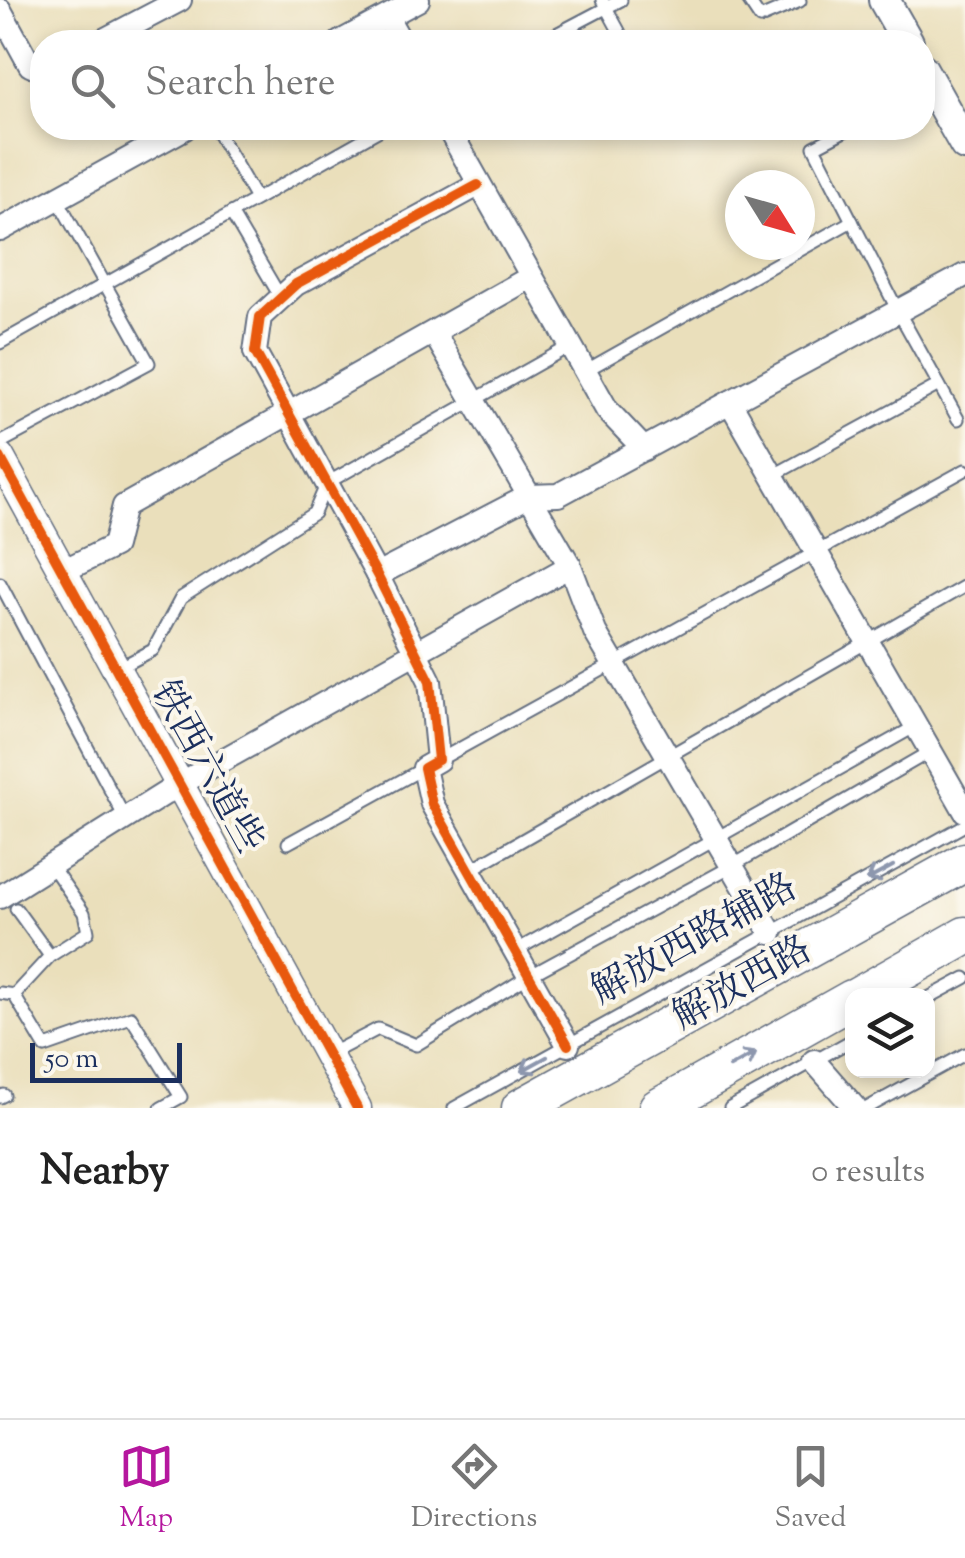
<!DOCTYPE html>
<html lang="en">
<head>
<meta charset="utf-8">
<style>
	:root { --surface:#fff; --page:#f2f2f2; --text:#222; --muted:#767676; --line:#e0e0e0; --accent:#b5179e }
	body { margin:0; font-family:"Sorts Mill Goudy","Noto Serif SC",serif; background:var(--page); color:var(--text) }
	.controls { position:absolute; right:30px; bottom:30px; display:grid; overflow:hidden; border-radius:20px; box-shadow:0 5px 15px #0003 }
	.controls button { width:90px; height:90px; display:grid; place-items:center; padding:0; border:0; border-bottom:2px solid var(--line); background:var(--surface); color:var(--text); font:50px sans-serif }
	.compass { position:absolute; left:725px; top:170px; width:90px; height:90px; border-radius:50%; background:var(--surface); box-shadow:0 5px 15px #0003; rotate:127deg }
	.scale { position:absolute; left:30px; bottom:25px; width:152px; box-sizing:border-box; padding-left:10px; border:5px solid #1b2f5e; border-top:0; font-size:28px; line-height:35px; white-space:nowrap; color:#1b2f5e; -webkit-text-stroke:8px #fbf7ec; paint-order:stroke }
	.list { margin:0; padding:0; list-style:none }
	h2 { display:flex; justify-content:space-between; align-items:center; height:130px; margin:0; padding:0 40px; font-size:42px }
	h2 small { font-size:32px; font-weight:400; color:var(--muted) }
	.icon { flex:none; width:55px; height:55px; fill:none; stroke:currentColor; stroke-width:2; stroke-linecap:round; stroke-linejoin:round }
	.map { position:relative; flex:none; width:965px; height:1108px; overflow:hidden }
	.search { position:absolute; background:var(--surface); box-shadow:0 5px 15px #0003; left:30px; right:30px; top:30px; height:110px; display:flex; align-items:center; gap:25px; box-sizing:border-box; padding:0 35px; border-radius:40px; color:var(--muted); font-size:38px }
	.sheet { height:310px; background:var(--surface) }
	nav { display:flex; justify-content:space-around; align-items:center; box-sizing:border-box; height:140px; border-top:2px solid var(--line); background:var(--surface); font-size:28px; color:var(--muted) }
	nav a { display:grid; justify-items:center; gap:5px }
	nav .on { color:var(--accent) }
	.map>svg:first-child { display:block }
</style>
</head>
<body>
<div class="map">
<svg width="965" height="1108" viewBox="0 0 965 1108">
	<rect width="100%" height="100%" fill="#fbf7ec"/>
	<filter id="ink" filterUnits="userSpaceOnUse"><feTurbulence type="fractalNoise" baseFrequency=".01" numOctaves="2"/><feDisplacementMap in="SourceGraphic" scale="20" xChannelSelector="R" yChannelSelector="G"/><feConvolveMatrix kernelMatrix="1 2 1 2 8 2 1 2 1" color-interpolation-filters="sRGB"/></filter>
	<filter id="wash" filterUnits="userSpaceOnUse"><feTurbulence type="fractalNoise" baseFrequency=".0048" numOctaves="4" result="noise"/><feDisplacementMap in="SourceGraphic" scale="40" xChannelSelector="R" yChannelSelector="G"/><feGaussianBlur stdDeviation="2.25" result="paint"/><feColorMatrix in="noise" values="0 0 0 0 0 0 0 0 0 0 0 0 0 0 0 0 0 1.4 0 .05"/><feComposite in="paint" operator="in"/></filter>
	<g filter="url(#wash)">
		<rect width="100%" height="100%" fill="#eadfbb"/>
	</g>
	<g filter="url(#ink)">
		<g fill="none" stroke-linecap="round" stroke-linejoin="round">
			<!-- service casing -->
			<g stroke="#636d7f" stroke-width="15">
				<g id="service">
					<polyline points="602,0 625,42"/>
					<polyline points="748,0 760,18 800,1"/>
					<polyline points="541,42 621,0"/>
					<polyline points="215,128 256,199"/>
					<polyline points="850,128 814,147 898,311 958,419"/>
					<polyline points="231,213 281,298"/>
					<polyline points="0,343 383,128"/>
					<polyline points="585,371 852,221"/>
					<polyline points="0,443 149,363 57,198"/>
					<polyline points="772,476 939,385"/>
					<polyline points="0,583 125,818"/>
					<polyline points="117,669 153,650 181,598 314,513 327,483 570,346"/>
					<polyline points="439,760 965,470"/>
					<polyline points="288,843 424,768"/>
					<polyline points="470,870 965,586"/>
					<polyline points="16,909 50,956"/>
					<polyline points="515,951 916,726"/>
					<polyline points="0,993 14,995 45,1047 131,1017 181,1097 161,1108"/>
					<polyline points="14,995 50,956 88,932 84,913 51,865"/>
					<polyline points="928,998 965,978"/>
					<polyline points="328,1055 378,1029 416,1045 529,976 732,866 931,751"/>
					<polyline points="0,1097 4,1095"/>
					<polyline points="454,1108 965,825"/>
					<polyline points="730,1108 852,1040"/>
					<polyline points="867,1108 965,1054"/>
				</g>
			</g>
			<!-- minor casing -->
			<g stroke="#636d7f" stroke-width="26">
				<g id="minor">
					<polyline points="0,10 30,65 42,70"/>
					<polyline points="387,17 401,42"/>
					<polyline points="100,42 180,0"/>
					<polyline points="340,42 418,0"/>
					<polyline points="448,128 607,410 644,449"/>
					<polyline points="478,185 296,284 260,317 255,352 377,575 430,681 438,760 424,768 432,804 568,1045"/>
					<polyline points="0,230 185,128"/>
					<polyline points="434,333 570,566 595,632 771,933"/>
					<polyline points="730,402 965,811"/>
					<polyline points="63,571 114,546 124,506 531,277"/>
					<polyline points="377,575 529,496 558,495 965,275"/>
					<polyline points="0,897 180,784 570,566"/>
					<polyline points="814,1061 855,1108"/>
				</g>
			</g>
			<!-- tertiary casing -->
			<g stroke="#636d7f" stroke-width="31">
				<polyline id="tertiary" points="0,457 357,1108"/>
			</g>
			<!-- secondary casing -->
			<g stroke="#636d7f" stroke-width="34">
				<g id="secondary">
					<polyline points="884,0 908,42"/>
					<polyline points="922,69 965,145"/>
				</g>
			</g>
			<!-- trunk casing -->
			<g stroke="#636d7f" stroke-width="41">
				<g id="trunk">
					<polyline points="859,996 965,936"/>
					<polyline points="521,1108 965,862"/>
					<polyline points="658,1108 852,999"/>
				</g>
			</g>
			<!-- service -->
			<use href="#service" stroke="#fff" stroke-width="11"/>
			<!-- minor -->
			<use href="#minor" stroke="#fff" stroke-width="22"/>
			<!-- tertiary -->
			<use href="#tertiary" stroke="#fff" stroke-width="28"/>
			<!-- secondary -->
			<use href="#secondary" stroke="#fff" stroke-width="30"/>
			<!-- trunk -->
			<use href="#trunk" stroke="#fff" stroke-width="38"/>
			<!-- cycleway casing -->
			<g stroke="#fbf7ec" stroke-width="16">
				<g id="cycleway">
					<polyline points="478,185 296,284 260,317 255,352 377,575 430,681 438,760 424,768 432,804 568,1045"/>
					<polyline points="0,457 357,1108"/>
				</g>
			</g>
			<!-- cycleway -->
			<use href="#cycleway" stroke="#e8590c" stroke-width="10"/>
		</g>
		<!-- one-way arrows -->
		<defs><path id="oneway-shaft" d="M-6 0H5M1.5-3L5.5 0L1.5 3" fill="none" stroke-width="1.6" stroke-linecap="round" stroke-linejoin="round" transform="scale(2.5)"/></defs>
		<g stroke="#8d97ae">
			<use href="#oneway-shaft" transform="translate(880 873) rotate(151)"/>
			<use href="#oneway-shaft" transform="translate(743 1060) rotate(-29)"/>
			<use href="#oneway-shaft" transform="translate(534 1064) rotate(151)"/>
		</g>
	</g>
	<g text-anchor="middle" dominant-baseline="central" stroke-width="8" stroke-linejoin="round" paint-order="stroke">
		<!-- street labels -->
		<g font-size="38" fill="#1b2f5e" stroke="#fbf7ec">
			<text transform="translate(205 768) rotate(61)">铁西六道些</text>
			<text transform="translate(695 941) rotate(-29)">解放西路辅路</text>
			<text transform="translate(743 985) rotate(-29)">解放西路</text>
		</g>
	</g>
</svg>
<div class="controls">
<button><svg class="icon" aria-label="layers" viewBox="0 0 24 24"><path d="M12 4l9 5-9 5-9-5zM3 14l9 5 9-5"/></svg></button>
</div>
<svg class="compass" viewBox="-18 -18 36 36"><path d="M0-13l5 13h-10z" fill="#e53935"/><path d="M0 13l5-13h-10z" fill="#767676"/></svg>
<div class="scale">50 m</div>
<div class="search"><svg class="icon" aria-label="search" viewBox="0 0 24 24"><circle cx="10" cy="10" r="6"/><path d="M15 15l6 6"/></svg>Search here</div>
</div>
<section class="sheet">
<h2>Nearby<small>0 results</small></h2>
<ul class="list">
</ul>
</section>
<nav>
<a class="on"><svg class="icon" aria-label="map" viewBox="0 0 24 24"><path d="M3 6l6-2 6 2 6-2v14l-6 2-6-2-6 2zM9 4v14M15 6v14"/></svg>Map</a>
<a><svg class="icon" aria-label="directions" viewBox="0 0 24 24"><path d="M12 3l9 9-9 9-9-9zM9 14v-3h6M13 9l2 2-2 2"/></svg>Directions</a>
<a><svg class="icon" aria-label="saved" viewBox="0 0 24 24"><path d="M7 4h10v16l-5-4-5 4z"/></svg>Saved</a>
</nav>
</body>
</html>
